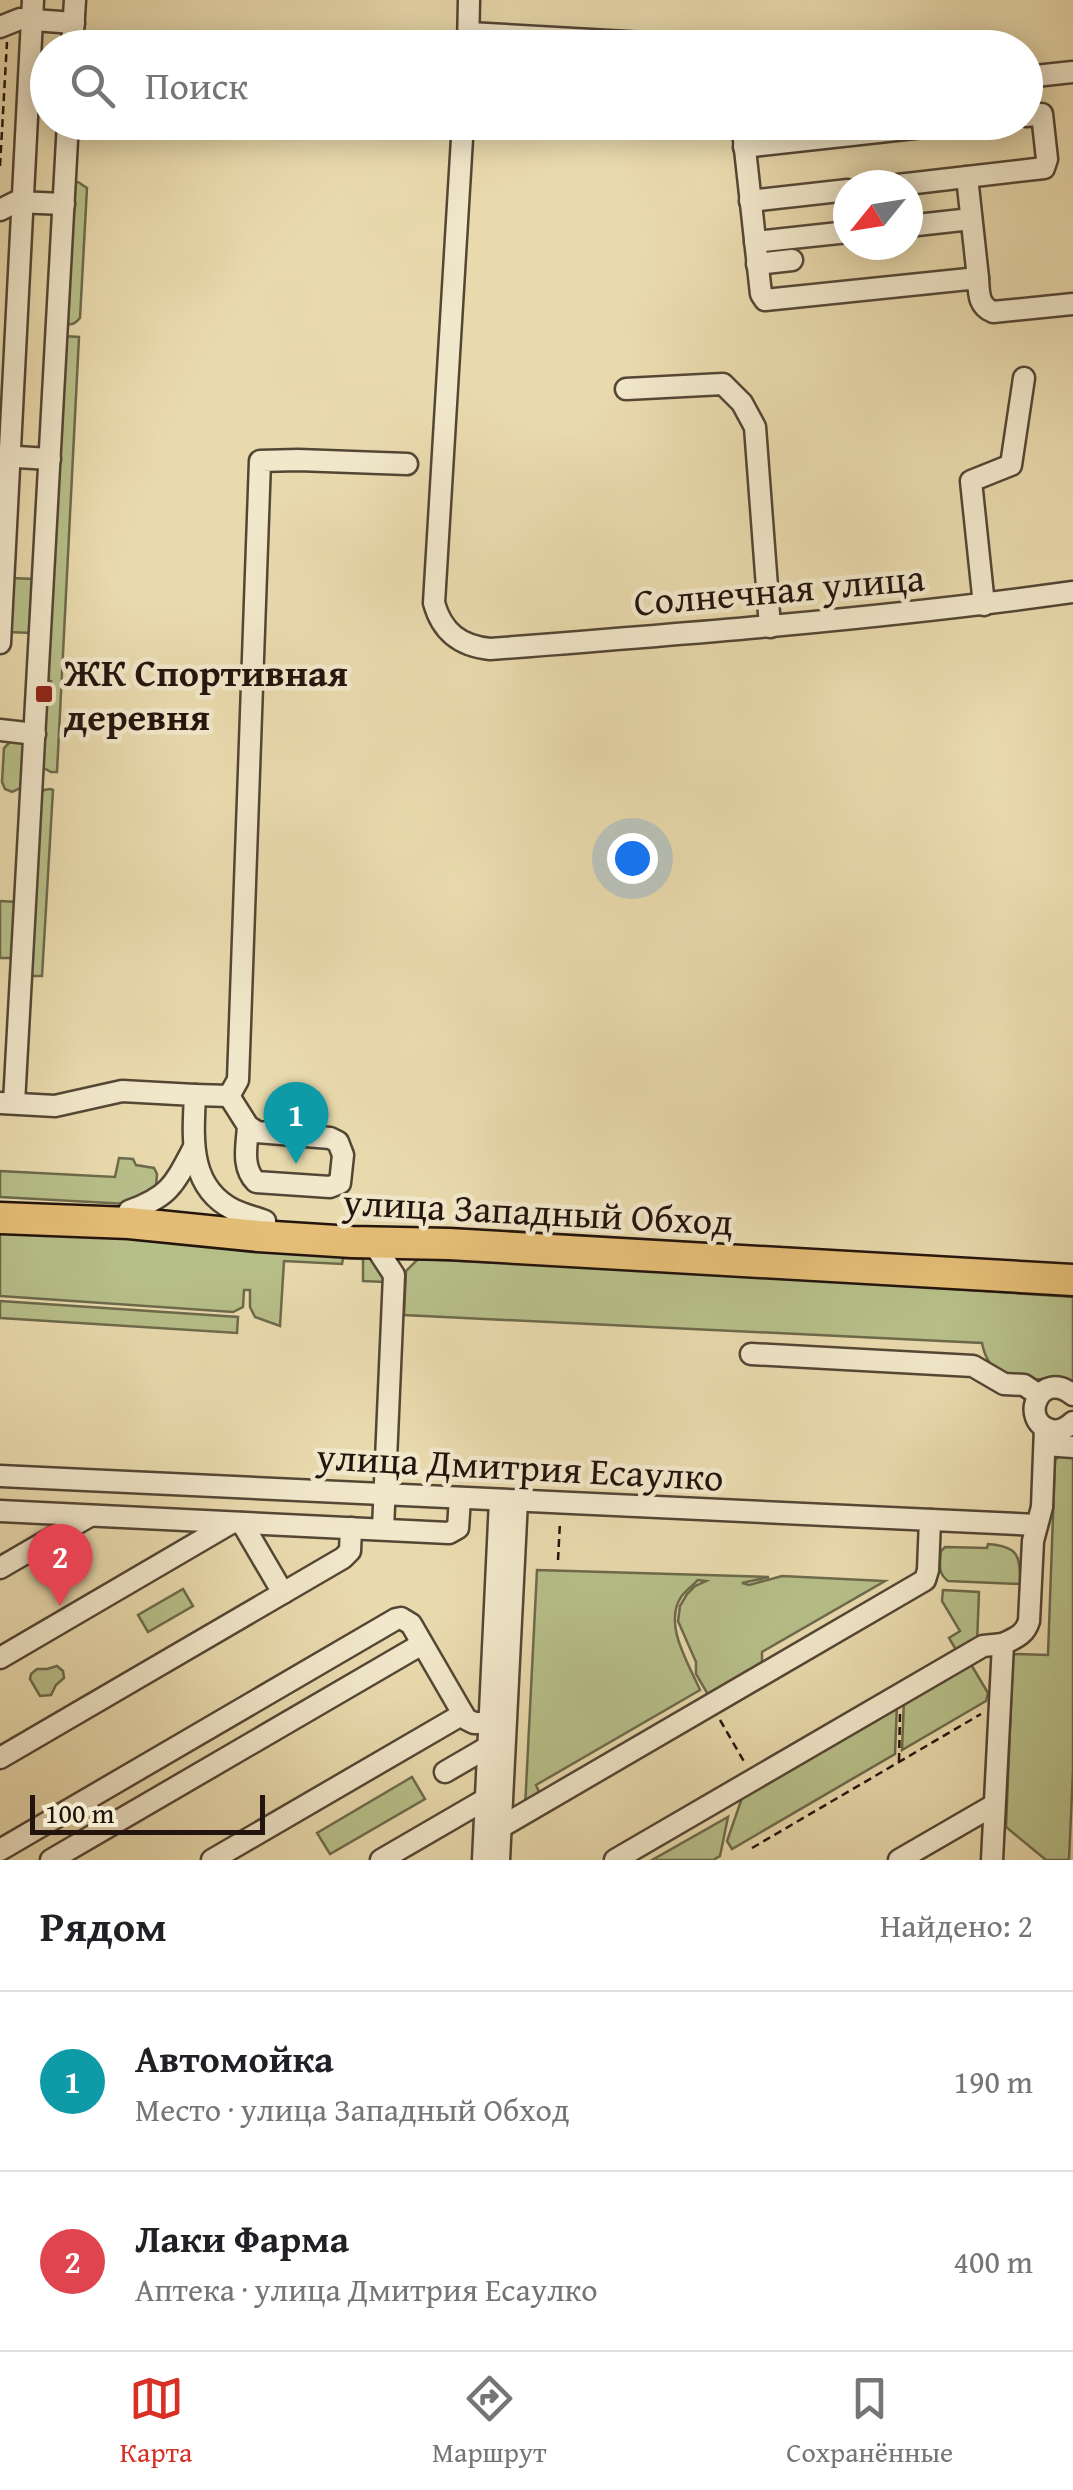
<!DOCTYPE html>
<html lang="ru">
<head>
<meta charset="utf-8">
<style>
	:root { --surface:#fff; --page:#f6f6f6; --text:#202124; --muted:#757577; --line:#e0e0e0; --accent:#d93025 }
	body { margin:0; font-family:"Gentium Book Plus",serif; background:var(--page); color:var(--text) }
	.compass { position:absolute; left:833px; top:170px; width:90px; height:90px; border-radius:50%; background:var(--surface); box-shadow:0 5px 25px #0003; rotate:240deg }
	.scale { position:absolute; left:30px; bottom:25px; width:235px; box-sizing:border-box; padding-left:10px; border:5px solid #23140d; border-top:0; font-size:28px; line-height:35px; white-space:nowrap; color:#23140d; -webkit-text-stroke:8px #f1e7ca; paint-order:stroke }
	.you { position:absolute; left:632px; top:858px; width:35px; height:35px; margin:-25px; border:8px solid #fff; border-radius:50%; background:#1a73e8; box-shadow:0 0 0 15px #1a73e833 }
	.badge { display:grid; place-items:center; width:65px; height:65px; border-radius:50%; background:var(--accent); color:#fff; font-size:32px; font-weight:700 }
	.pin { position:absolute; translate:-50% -82px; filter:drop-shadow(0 2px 5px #0008) }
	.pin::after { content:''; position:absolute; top:52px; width:35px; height:30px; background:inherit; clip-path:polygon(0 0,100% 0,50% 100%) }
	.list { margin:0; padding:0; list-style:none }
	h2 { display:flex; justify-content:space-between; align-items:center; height:130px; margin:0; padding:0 40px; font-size:42px }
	h2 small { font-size:32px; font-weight:400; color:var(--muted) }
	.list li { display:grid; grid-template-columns:65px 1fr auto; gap:30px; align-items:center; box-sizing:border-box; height:180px; padding:0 40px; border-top:2px solid var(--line) }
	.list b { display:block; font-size:38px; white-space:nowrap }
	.list p { margin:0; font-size:32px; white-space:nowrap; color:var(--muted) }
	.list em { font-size:32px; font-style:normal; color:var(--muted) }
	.icon { flex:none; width:55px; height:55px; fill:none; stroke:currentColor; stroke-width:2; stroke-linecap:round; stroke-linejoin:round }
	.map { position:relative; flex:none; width:1073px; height:1860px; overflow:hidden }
	.search { position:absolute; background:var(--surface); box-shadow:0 5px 25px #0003; left:30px; right:30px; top:30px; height:110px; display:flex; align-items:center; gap:25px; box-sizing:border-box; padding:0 35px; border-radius:55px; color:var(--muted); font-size:38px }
	.sheet { height:490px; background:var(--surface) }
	nav { display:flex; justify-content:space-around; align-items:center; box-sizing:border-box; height:140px; border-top:2px solid var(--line); background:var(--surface); font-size:28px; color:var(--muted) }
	nav a { display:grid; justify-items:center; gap:5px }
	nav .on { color:var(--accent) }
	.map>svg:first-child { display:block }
</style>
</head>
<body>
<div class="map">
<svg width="1073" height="1860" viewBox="0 0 1073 1860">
	<rect width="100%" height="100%" fill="#e9daad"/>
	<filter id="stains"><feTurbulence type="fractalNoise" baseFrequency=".002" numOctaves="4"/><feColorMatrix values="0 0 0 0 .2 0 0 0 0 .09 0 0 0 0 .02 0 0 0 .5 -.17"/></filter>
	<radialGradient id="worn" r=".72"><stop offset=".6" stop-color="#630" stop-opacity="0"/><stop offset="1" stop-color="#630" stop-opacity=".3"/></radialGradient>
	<!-- green -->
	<g fill="#b7bf89" stroke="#6d6a4b" stroke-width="2.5">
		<path d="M78,182L87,188L80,318C76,323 73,325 66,324L74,183Z"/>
		<polygon points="63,336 79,337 57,772 51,772 42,767 43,701 51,700 51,681 45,680"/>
		<polygon points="10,578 35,579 32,633 8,632"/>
		<polygon points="12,740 21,741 24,744 23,787 12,792 5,789 2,782 4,748"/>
		<polygon points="50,789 53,790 42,976 26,976 36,798 44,790"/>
		<polygon points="0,901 17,902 15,958 0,958"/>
		<polygon points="119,1158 133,1159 136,1165 154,1168 157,1174 156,1187 127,1204 0,1197 0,1171 115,1177"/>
		<path d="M0,1231L350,1252C370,1257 381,1261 385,1282L363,1281V1259L343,1258L342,1264L284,1261L280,1326L255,1317L250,1307V1290H244L243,1307L233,1312L0,1296Z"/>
		<path d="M418,1259L684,1271L1073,1297V1384C1039,1371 992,1395 982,1343L404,1315L406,1271Z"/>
		<polygon points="0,1301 238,1317 237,1333 0,1318"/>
		<polygon points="1073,1452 1073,1770 1069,1860 1046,1860 1006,1827 1013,1654 1048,1655 1055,1460 1062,1453"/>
		<path d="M988,1544C1018,1546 1021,1556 1020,1584L948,1581C937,1573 940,1563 941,1551L945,1547L987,1548Z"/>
		<path d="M537,1570L769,1577L742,1583L749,1585L782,1576L885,1581L762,1652V1667L710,1698L696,1674V1662L678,1621L680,1606L687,1594L695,1586L706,1581L698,1580C693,1585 685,1591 681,1597C663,1625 689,1664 700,1690L536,1785L540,1794L525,1808Z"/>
		<polygon points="183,1589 193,1606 148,1632 138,1615"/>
		<polygon points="943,1590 979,1592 977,1644 959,1655 949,1638 960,1631 942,1601"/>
		<polygon points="969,1661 988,1693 986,1701 902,1750 904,1699"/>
		<polygon points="57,1666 63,1671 64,1678 56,1685 51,1695 40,1696 30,1679 31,1674 37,1669 47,1669"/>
		<polygon points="897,1703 895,1754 732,1849 727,1841 744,1792"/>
		<polygon points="412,1777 425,1799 330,1854 317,1833"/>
		<polygon points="728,1817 720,1856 713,1860 652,1860"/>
	</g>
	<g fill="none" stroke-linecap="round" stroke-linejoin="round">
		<!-- minor casing -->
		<g stroke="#544635" stroke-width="25">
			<g id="minor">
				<polyline points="0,27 20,19 74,23"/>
				<polyline points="469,33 733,48"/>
				<polyline points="72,48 75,0"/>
				<polyline points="468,48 469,0"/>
				<polyline points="1026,77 1073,72"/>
				<path d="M463,122L434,603C442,632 460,646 490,649C685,634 879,619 1073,592"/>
				<path d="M742,122L761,294L765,300L978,278C979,293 978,306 993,312L1073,304"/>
				<polyline points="744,147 969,122"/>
				<polyline points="967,177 978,278"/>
				<polyline points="898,185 1044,168 1047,159 1042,114 1026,116"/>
				<polyline points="750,201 848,190"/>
				<polyline points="0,210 16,202 64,204"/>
				<polyline points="908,226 971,219"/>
				<polyline points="755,242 848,232"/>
				<polyline points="757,264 792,260"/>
				<polyline points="626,389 723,384 742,403 755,427 770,627"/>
				<polyline points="0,456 50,459"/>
				<polyline points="984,605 971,481 1011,465 1024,378"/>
				<polyline points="0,643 33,0"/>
				<polyline points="0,730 35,734"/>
				<polyline points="195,1095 229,1096 238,1080 260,461 298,460 407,464"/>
				<path d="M229,1096L248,1126L257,1132L330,1138L338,1142L343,1155L340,1183L330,1187L256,1182C241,1167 247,1145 248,1126"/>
				<path d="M0,1103L55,1106L122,1091L195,1095C193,1138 188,1187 234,1210C244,1215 255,1217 265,1221"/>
				<polyline points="14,1103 68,122"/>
				<path d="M129,1211C169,1197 174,1185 193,1149"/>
				<polyline points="368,1242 377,1249 394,1275 383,1529"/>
				<polyline points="751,1354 973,1366 1004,1384 1024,1385 1039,1395"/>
				<path d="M1073,1395C1040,1368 1018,1421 1051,1430C1060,1432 1066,1428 1073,1422"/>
				<polyline points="1045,1445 1073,1447"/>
				<polyline points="0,1476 1037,1525"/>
				<polyline points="0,1511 449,1533 458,1528 460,1498"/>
				<polyline points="242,1523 283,1593"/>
				<polyline points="0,1568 88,1517"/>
				<polyline points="0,1658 231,1523"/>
				<polyline points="0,1758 343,1558 350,1551 351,1528"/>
				<polyline points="445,1772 488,1747"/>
				<polyline points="501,1827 925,1580 928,1570 930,1520"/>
				<polyline points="0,1850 396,1619 401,1618 411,1624 466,1719 474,1723 489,1723"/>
				<polyline points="51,1860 422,1644"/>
				<polyline points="212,1860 463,1714"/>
				<polyline points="381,1860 486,1799"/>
				<polyline points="483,1860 500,1500"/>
				<polyline points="499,1860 517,1500"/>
				<polyline points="615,1860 983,1646 1003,1644"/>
				<polyline points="899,1860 994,1805"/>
				<path d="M992,1860L1003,1644C1015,1638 1025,1635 1029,1621L1033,1541L1042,1507L1045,1428"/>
			</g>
		</g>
		<!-- highway casing -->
		<g stroke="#23140d" stroke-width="35">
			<polyline id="highway" points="0,1218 129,1223 258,1236 352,1242 449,1244 1073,1280"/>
		</g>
		<!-- path -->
		<g stroke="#23140d" stroke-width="2.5" stroke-dasharray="8 5" stroke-linecap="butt">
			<polyline points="0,166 7,42"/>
			<polyline points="558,1560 560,1522"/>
			<polyline points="720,1720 746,1765"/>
			<polyline points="899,1761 900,1714"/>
			<polyline points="752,1848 981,1714"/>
		</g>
		<!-- minor -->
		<use href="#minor" stroke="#f1e7ca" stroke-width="20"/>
		<!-- highway -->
		<use href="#highway" stroke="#e4bd76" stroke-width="30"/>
	</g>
	<!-- markers -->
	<rect fill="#8f2418" stroke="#f1e7ca" stroke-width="4" x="34" y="684" width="20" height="20" rx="5"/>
	<g text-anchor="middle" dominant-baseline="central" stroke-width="9" stroke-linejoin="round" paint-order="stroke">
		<!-- street labels -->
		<g font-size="38" fill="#23140d" stroke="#f1e7ca">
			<text transform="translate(779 589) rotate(-5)">Солнечная улица</text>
			<text transform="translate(538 1211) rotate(3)">улица Западный Обход</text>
			<text transform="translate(520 1466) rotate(3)">улица Дмитрия Есаулко</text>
		</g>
		<!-- poi labels -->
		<g font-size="38" font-weight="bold" fill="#23140d" stroke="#f1e7ca" text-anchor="start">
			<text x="64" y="672">ЖК Спортивная<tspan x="64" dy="44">деревня</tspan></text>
		</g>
	</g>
	<rect width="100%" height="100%" filter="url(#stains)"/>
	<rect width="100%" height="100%" fill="url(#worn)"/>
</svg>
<svg class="compass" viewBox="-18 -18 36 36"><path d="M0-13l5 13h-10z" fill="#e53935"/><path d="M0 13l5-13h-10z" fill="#757577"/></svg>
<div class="scale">100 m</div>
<div class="you"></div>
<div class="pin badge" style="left:296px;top:1164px;background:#0f9aa8">1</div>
<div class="pin badge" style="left:60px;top:1606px;background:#e0444e">2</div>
<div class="search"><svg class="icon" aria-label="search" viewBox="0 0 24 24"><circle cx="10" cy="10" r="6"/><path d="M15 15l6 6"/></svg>Поиск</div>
</div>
<section class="sheet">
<h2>Рядом<small>Найдено: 2</small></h2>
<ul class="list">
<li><span class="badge" style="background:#0f9aa8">1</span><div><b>Автомойка</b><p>Место · улица Западный Обход</p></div><em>190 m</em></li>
<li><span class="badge" style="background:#e0444e">2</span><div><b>Лаки Фарма</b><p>Аптека · улица Дмитрия Есаулко</p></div><em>400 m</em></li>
</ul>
</section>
<nav>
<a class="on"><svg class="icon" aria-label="map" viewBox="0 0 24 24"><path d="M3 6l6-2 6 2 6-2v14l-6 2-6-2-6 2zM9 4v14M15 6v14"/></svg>Карта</a>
<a><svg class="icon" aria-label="directions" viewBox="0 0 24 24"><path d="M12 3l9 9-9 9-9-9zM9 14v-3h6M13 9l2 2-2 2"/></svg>Маршрут</a>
<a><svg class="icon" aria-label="saved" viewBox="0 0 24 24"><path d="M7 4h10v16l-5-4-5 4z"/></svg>Сохранённые</a>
</nav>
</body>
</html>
